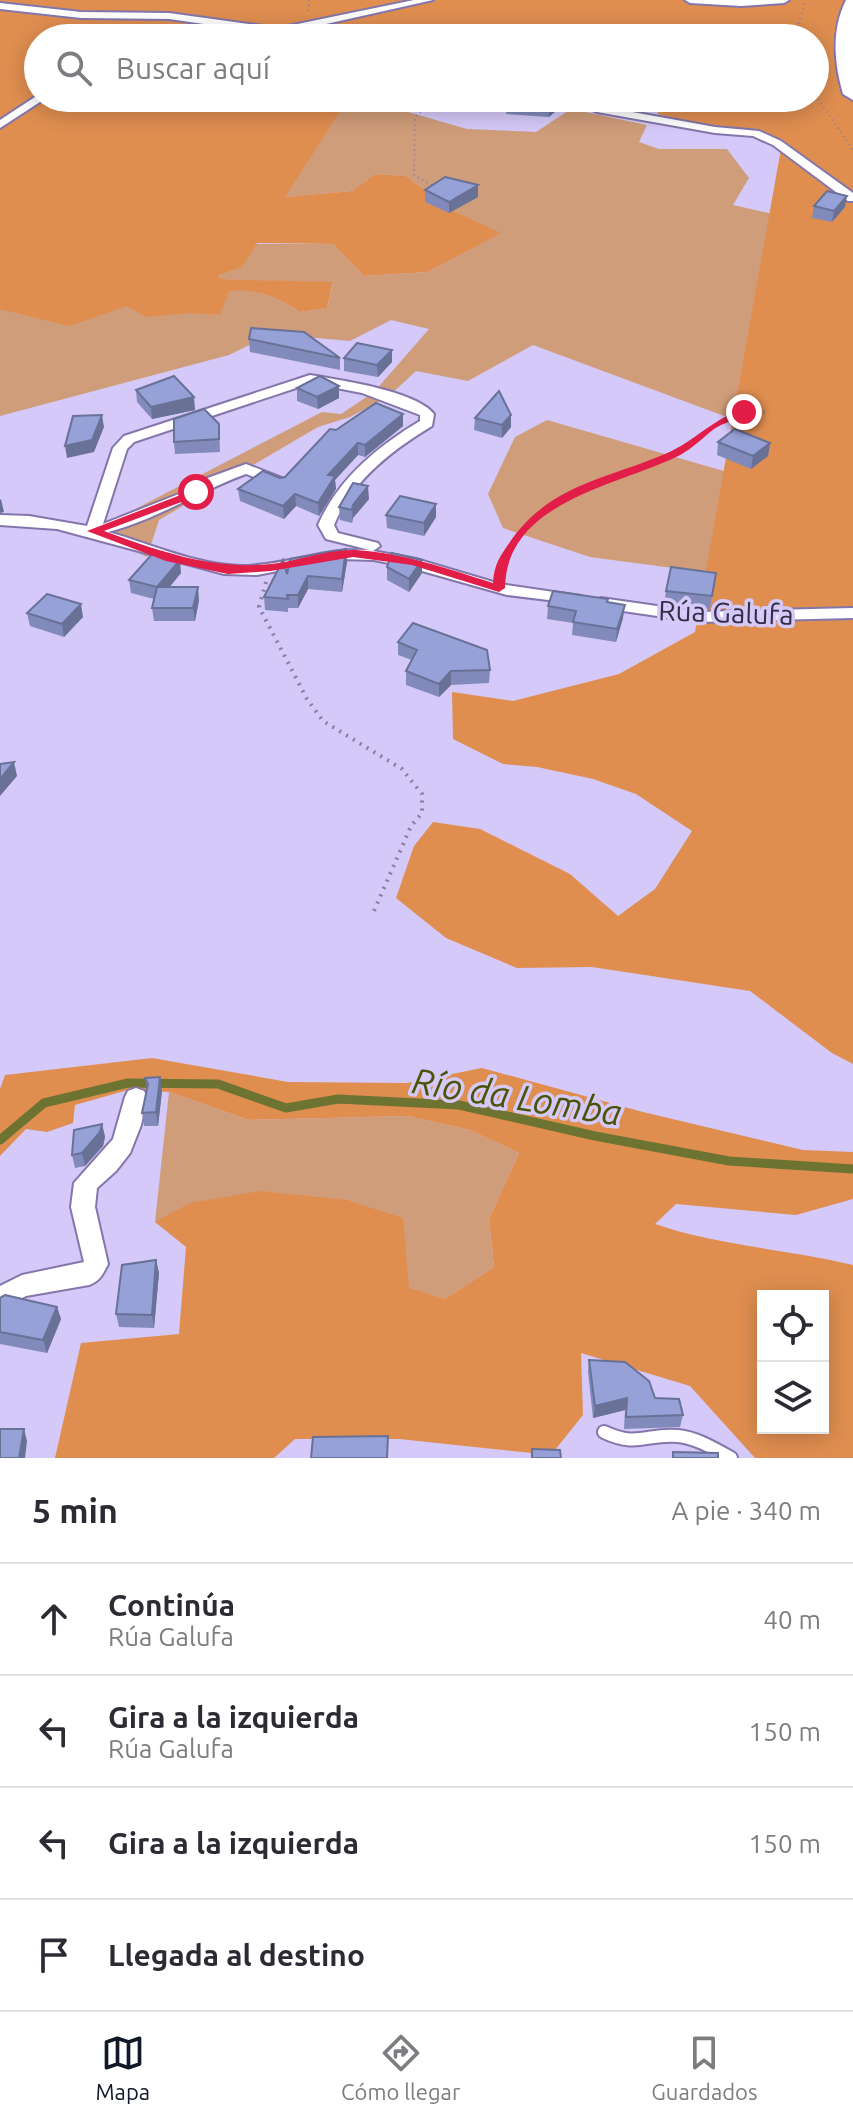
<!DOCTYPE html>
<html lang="es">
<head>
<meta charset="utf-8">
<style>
	:root { --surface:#fff; --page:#f2f2f3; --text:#2b2b33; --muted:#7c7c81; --line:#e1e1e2; --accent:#111827 }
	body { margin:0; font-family:Ubuntu,sans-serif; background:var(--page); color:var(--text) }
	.controls { position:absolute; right:24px; bottom:24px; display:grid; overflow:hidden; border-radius:0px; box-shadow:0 4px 20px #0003 }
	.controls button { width:72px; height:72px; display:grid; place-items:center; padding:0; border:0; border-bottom:2px solid var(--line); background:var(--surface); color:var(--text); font:40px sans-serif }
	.stop { position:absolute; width:24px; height:24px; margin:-18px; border:6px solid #e11d48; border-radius:50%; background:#fff }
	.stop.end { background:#e11d48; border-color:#fff; box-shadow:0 2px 8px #0008 }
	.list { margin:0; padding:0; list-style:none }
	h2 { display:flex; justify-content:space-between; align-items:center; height:104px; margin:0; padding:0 32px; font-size:34px }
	h2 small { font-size:26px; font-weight:400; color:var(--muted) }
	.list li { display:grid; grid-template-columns:52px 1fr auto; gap:24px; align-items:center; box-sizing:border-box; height:112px; padding:0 32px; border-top:2px solid var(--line) }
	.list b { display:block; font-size:30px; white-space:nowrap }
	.list p { margin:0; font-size:26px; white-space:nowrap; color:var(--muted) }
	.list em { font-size:26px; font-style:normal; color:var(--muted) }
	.icon { flex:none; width:44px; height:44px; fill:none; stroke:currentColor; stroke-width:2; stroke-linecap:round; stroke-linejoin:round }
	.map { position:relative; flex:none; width:853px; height:1458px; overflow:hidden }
	.search { position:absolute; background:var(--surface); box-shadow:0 4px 20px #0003; left:24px; right:24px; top:24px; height:88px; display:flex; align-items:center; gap:20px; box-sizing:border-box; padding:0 28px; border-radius:44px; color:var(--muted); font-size:30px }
	.sheet { height:552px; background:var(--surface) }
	nav { display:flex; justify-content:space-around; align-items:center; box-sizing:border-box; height:112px; border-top:2px solid var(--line); background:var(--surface); font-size:22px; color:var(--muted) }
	nav a { display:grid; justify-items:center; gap:4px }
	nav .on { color:var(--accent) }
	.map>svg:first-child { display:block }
</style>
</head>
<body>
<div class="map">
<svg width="853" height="1458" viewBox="0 0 853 1458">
	<rect width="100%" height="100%" fill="#d4c9f8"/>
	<!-- green -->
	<g fill="#d09d7a">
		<path d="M343,107L408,112L467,129L536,132L571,109L647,125L639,142L659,149H727L749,178L733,205L826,226L751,426L533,345L468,381L416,371L388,397L350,417L318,427L159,520L147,557L93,531L322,412L341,414L374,392L429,329L391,320L350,341L272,334L229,355L0,416V297L118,301L219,315L228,290C258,288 276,297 300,312L327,308L333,283L221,279L208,262L223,244H333L364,276L428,272L500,233L452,210L406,176L375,174L352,191L254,200Z"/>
		<polygon points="547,420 748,478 752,588 688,570 590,557 503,528 488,494 515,437"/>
		<polygon points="169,1092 249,1120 407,1116 470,1130 519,1153 489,1219 494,1267 445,1299 155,1222"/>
	</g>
	<!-- forest -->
	<g fill="#df8e50" fill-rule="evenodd">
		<path d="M0,0H853V1064L832,1053L750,991L592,967L517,968L446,938L396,898L414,846L433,822L480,829L570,874L618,916L655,889L692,831L636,794L593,779L537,767L503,764L453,739L452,692L513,701L619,674L695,632L782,143L657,114L669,98H815V38H38V98H412L408,112L343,107L285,197L352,191L375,174L406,176L452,210L501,233L428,272L364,276L333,244L257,243L242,267L218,275L221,279L333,282L327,308L300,312C276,297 258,288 229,291L220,315L191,313L146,317L127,306L69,326L0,309Z"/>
		<path d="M152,1058L288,1082L407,1083L482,1068L643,1112L803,1150L853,1152V1199L796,1215L676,1204L655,1224C719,1246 787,1249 853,1265V1458H755L690,1386L581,1353L583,1415L551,1455L399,1439H295L274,1458H55L81,1343L179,1334L186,1247L155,1222L190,1203L260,1191L347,1200L403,1218L409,1288L445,1299L494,1267L489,1219L519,1153L470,1130L407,1116L249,1120L169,1092L128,1090L75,1105L73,1123L47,1132L26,1129L0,1156V1089L5,1075ZM763,1296H823V1428H763Z"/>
	</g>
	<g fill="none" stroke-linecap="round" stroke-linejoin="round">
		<!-- stream -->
		<polyline stroke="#6d7331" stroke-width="9" points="0,1140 44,1103 128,1083 218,1084 286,1108 338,1099 459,1105 595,1136 729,1161 853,1169"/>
		<!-- service casing -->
		<g stroke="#8476ab" stroke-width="16">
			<path id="service" d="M604,1432C638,1448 647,1433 678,1436C697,1438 715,1449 731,1458"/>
		</g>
		<!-- minor casing -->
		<g stroke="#8476ab" stroke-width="4">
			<g id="minor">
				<polygon points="414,0 433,0 295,31 329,38 278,34 241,38 260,32 169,19 81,18 0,9 0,3 81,12 169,13 278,28"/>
				<polygon points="685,0 789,0 784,3 741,6 690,3"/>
				<polygon points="38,95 38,98 44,98 43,100 0,128 0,120"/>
				<polygon points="562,98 577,98 599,106 715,127 759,131 781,141 853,193 853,201 848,201 773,145 753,136 715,133 597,112"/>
				<path d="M310,375C340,380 416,391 434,414L432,426C392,450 352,481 334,525L338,533L378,543L380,546L373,551L416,559L500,584L581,596L583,600L581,604L507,595L408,567L374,560L340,559L257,575L224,574L57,529L0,525V515L29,516L87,526L113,448L124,436ZM311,383L362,393L420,415V421C378,446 338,479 318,525L326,539L370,550C326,547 285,566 241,566C196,565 151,544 108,532C156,520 199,491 246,474L277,486H287V480L246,464L205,479L184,492L103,524L127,449L134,442Z"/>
				<polygon points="601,598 699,612 853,608 853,618 699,622 595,607 593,603"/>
				<path d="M136,1088L144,1091L147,1097L141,1125L130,1153L116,1171L97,1188L95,1207L108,1264C103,1274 100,1281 89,1285L26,1296L0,1309V1286L22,1275L84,1262L71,1207L74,1183L113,1139L125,1097L128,1091Z"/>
			</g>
		</g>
		<!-- trunk casing -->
		<g stroke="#8476ab" stroke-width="4">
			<path id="trunk" d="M846,0H853V100L843,94C834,63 831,30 846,0Z"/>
		</g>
		<!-- path-far2 -->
		<g stroke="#877fa2" stroke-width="2" stroke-dasharray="1 4" stroke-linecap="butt">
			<polyline points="308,11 309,0"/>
			<polyline points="794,38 806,0"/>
			<polyline points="815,95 853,150"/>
			<polyline points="435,98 415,117 414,175 435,187"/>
		</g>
		<!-- path-far1 -->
		<polyline stroke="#877fa2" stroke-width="3" stroke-dasharray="2 5" stroke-linecap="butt" points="506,555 540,513 563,497 670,456 724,421 769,411"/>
		<!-- path -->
		<g stroke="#877fa2" stroke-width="4" stroke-dasharray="2 6" stroke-linecap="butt">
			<polyline points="499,574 508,553"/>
			<polyline points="266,582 259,607 307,699 323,721 402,769 422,794 422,813 411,826 374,911"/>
		</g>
		<!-- service -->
		<use href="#service" stroke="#fff" stroke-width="12"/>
		<!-- minor -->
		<use href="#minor" fill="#fff" fill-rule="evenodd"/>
		<!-- trunk -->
		<use href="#trunk" fill="#fff" fill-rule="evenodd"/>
	</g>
	<!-- wall -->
	<g fill="#818aba">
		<polygon points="490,98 565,103 549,117 506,114 507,111 490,108"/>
		<polygon points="478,185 478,197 449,213 425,202 425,190"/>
		<polygon points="814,206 845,207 832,222 812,218"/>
		<polygon points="249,339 340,358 340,370 250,352"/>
		<polygon points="392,350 392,362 378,377 344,371 344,358"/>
		<polygon points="339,386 339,398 318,409 297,401 297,388"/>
		<polygon points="136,390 195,410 152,419 137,402"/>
		<polygon points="511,415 511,427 502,438 474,430 475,418"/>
		<polygon points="219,424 220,452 175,454 174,442"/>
		<polygon points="403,426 365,457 358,455 335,480 336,489 319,516 296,506 284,519 240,501 238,489 285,477 336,430"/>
		<polygon points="718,442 770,443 768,456 751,469 717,455"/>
		<polygon points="369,499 353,518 352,523 340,520 339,507"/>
		<polygon points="386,515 436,517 424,536 387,528"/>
		<polygon points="346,549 347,562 342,592 308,589 298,608 288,608 288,612 265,610 264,597 287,574"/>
		<polygon points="387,567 422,573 409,592 387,580"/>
		<polygon points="181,573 169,587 199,600 195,621 154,621 152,608 154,599 131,593 129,580"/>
		<polygon points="716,573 710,609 664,604 666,591"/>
		<polygon points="608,599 608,603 623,618 616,642 572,635 573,623 547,619 548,606"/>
		<polygon points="27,613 83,617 64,637 30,626"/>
		<polygon points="398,642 490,670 489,683 451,685 439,697 406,685 406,671 412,660 398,655"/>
		<polygon points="145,1078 162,1091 158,1126 144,1126 142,1113 147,1088"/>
		<polygon points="102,1124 105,1137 103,1146 85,1166 75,1168 72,1155"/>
		<polygon points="156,1260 159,1273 154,1328 119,1327 116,1314"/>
		<polygon points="0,1298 57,1307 61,1319 47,1353 0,1344"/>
		<polygon points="589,1360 683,1415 680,1427 624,1429 625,1410 593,1418 588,1372"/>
	</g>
	<!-- shaded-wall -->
	<g fill="#697197">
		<polygon points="559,98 566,98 565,103 549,117 549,107"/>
		<polygon points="478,185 478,197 449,213 449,202"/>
		<polygon points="847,196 845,207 832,222 834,211"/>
		<polygon points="392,350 392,362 378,377 377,365"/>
		<polygon points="339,386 339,398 318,409 317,397"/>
		<polygon points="194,397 195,410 152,419 151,407"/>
		<polygon points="403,414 403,426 365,457 365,445"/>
		<polygon points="102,415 104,427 94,452 67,458 65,446"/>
		<polygon points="511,415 511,427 502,438 502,425"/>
		<polygon points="358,443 358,455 335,480 336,489 319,516 318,503 328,475"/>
		<polygon points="770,443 768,456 751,469 753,456"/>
		<polygon points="368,486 369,499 353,518 352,523 353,505"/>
		<polygon points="295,494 296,506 284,519 283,506"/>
		<polygon points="1,499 4,512 0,513 0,500"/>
		<polygon points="436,504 436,517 424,536 424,523"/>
		<polygon points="346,549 347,562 342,592 342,579"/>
		<polygon points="180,560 181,573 159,600 157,587"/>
		<polygon points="422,560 422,573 409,592 409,579"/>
		<polygon points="308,576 308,589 298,608 298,595"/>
		<polygon points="198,587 199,600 195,621 193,608"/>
		<polygon points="81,604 83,617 64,637 62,624"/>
		<polygon points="625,605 623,618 616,642 617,629"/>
		<polygon points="451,671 451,685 439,697 439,684"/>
		<polygon points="14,762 17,776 0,796 0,779"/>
		<polygon points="160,1077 162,1091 158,1126 156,1112"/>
		<polygon points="102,1124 105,1137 103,1146 85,1166 82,1153"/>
		<polygon points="156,1260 159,1273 154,1328 152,1315"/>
		<polygon points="57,1307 61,1319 47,1353 43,1340"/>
		<polygon points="627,1398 625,1410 593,1418 595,1406"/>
		<polygon points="24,1429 27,1441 25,1458 19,1458"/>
	</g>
	<!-- building -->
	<g fill="#96a1d8" stroke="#697197" stroke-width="2">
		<polygon points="492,98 559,98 549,107 507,103 508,100"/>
		<polygon points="445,177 478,185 449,202 425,190"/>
		<polygon points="827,191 847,196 834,211 814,206"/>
		<polygon points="251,328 304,332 340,358 249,339"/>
		<polygon points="357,343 392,350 377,365 344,358"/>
		<polygon points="174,376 194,397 151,407 136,390"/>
		<polygon points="320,376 339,386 317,397 297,388"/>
		<polygon points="499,391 511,415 502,425 475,418"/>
		<polygon points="376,403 403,414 365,445 358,443 328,475 335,476 318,503 295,494 283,506 238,489 263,471 280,478 285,477 330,429 336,430"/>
		<polygon points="204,409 219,424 219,439 174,442 174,419"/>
		<polygon points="102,415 92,440 65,446 73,416"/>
		<polygon points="735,429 770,443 753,456 718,442"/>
		<polygon points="353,483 368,486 353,505 352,510 339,507"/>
		<polygon points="400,496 436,504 424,523 386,515"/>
		<polygon points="346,549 342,579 308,576 298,595 287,595 288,599 264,597 283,560 287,574 290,559"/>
		<polygon points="153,553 180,560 157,587 129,580"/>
		<polygon points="392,553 422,560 409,579 387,567"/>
		<polygon points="671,567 716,573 712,596 666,591"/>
		<polygon points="157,587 198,587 193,608 152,608"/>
		<polygon points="553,591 608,599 607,602 625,605 617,629 573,622 576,611 548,606"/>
		<polygon points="47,594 81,604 62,624 27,613"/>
		<polygon points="413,623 487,650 490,670 451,671 439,684 406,671 417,650 398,642"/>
		<polygon points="14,762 0,779 0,764"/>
		<polygon points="160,1077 156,1112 142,1113 148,1084 145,1078"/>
		<polygon points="102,1124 100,1132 82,1153 72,1155 74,1130"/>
		<polygon points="156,1260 152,1315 116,1314 122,1265"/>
		<polygon points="5,1295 57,1307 43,1340 0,1332 0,1298"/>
		<polygon points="589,1360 625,1362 649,1381 655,1398 679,1399 683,1415 626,1417 627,1398 595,1406"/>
		<polygon points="0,1429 24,1429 19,1458 0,1458"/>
		<polygon points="388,1436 387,1458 311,1458 313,1437"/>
		<polygon points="532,1449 560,1450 561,1458 532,1458"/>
		<polygon points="673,1452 718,1453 718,1458 673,1458"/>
	</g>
	<!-- route -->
	<path fill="#e11d48" d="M744,409L749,412L748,414C737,419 723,423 714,429C700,440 690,451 674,458C614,486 506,503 505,588L499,592L412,565L353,557L271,571L228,574L166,561L87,531L196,489L200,490V495L104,531C159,551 211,570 271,564C298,561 328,549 356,550C404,553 448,569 493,583C494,563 501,555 512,539C552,484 607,479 665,454C696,441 710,420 744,409Z"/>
	<g text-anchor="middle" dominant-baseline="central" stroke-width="7" stroke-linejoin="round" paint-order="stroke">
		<!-- street labels -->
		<g font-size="28" fill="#342e45" stroke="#d4c9f8">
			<text transform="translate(726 612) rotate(2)">Rúa Galufa</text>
		</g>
		<!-- near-water labels -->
		<g font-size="36" font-style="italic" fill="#4b5304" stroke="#d4c9f8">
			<text transform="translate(517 1096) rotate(9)">Río da Lomba</text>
		</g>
	</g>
</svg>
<div class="controls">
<button><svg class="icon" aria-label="locate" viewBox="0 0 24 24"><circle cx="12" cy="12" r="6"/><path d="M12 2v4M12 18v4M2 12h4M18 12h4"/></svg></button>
<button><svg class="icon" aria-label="layers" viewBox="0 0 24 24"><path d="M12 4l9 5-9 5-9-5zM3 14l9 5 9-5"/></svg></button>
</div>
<div class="stop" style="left:196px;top:492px"></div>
<div class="stop end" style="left:744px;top:412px"></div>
<div class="search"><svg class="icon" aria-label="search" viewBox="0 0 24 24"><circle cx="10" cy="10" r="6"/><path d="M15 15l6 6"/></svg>Buscar aquí</div>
</div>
<section class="sheet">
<h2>5 min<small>A pie · 340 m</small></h2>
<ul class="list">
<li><svg class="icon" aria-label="ahead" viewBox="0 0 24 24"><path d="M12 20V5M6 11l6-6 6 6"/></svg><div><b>Continúa</b><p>Rúa Galufa</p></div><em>40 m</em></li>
<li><svg class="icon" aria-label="left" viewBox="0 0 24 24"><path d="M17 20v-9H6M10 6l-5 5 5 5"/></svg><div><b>Gira a la izquierda</b><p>Rúa Galufa</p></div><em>150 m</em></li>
<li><svg class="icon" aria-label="left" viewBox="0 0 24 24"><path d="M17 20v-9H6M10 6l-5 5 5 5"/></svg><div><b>Gira a la izquierda</b></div><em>150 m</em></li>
<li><svg class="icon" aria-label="arrive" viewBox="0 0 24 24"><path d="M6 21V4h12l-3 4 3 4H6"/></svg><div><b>Llegada al destino</b></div></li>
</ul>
</section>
<nav>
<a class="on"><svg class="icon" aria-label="map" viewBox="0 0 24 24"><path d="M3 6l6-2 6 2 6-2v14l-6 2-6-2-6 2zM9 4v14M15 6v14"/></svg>Mapa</a>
<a><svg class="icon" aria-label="directions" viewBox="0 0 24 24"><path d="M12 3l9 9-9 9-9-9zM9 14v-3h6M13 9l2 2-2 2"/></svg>Cómo llegar</a>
<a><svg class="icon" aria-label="saved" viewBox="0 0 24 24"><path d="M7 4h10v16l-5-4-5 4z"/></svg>Guardados</a>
</nav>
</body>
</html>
